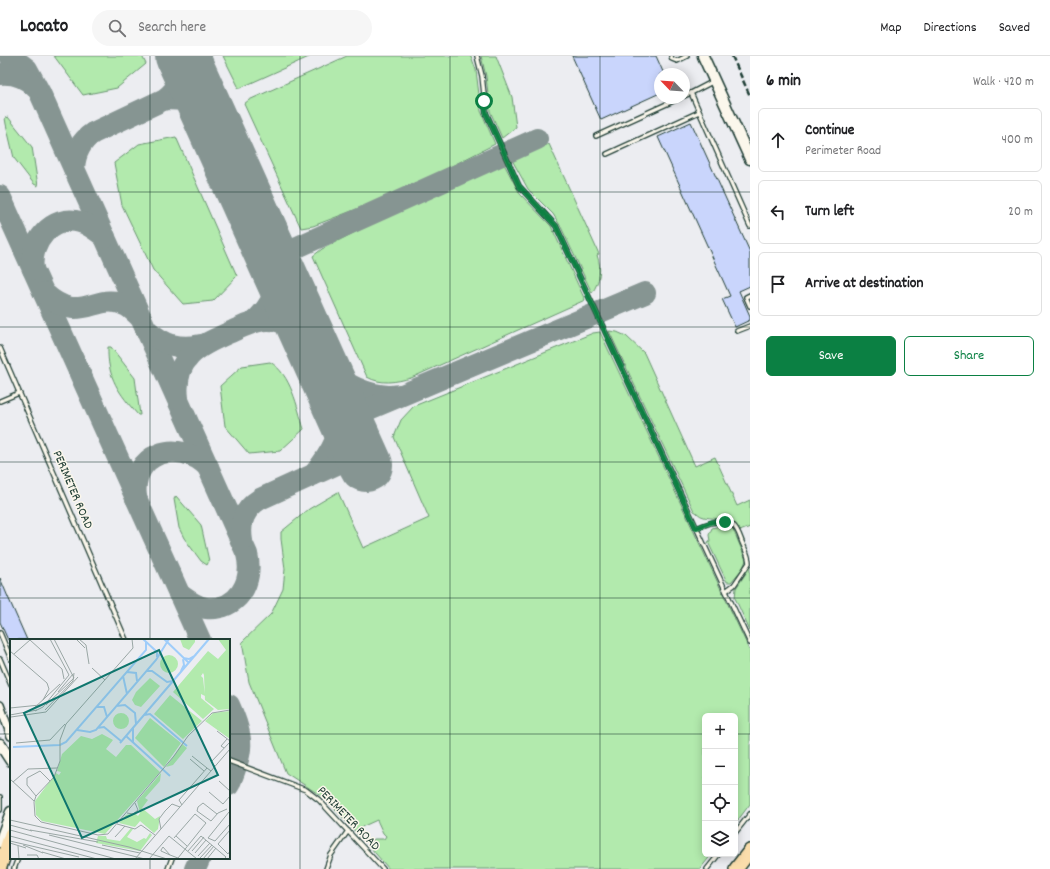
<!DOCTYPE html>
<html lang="en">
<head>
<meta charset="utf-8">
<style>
	:root { --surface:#fff; --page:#f6f6f6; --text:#202124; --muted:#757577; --line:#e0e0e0; --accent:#0b8043 }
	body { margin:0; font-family:Dekko,sans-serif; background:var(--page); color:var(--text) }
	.controls { position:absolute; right:12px; bottom:12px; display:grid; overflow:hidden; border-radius:6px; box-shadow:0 2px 10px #0003 }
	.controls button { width:36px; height:36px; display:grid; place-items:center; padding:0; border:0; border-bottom:1px solid var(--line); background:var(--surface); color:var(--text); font:20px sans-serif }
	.compass { position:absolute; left:654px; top:12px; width:36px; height:36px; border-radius:50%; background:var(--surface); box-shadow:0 2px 10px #0003; rotate:295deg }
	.stop { position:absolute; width:12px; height:12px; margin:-9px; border:3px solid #0b8043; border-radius:50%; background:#fff }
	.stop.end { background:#0b8043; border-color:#fff; box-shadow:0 1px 4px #0008 }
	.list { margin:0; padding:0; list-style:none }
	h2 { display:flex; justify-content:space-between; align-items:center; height:52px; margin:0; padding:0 16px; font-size:17px }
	h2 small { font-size:13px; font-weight:400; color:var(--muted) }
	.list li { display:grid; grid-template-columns:26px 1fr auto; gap:12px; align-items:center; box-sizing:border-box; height:64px; margin:0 8px 8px; padding:0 8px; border:1px solid var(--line); border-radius:6px }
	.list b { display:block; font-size:15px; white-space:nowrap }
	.list p { margin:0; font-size:13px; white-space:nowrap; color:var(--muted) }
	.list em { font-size:13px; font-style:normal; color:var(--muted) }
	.actions { display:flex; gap:8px; padding:12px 16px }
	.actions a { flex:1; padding:9px 0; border:1px solid var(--accent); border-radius:6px; text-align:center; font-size:14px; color:var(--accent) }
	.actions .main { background:var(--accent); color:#fff }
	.icon { flex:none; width:22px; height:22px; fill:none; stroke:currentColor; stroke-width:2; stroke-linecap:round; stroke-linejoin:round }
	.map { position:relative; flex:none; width:750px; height:813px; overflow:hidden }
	header { display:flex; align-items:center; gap:24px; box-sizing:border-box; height:56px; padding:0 20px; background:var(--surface); border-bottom:1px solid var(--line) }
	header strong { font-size:19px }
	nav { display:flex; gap:22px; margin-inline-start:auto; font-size:14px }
	.search { width:280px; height:36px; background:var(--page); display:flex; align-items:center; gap:10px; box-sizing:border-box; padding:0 14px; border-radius:22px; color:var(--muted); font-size:15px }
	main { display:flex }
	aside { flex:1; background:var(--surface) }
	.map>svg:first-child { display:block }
</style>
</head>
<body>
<header>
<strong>Locato</strong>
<div class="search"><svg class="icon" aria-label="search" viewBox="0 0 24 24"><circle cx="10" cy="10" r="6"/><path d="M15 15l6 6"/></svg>Search here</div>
<nav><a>Map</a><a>Directions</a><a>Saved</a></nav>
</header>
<main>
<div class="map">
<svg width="750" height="813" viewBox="0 0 750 813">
	<rect width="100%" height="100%" fill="#ecedf1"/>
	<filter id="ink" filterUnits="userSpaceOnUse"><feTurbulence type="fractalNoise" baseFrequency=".025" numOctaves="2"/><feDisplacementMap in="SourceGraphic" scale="8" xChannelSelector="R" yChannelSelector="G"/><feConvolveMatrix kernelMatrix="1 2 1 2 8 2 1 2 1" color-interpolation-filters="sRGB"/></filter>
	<g filter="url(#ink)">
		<!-- green -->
		<g fill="#b2eaad" stroke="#689470">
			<polygon points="54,0 142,0 146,8 117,32 83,39"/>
			<polygon points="223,0 311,0 240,32 237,32 238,30"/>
			<polygon points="347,0 471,0 476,14 481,55 495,88 436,118 375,146 313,170 301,172 244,48 249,44"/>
			<polygon points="481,0 496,0 512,41 516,71 502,82 490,55 486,20"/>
			<polygon points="8,61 32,91 38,130 34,128 14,102 6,68 5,62"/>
			<polygon points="176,81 237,220 213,245 183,248 153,214 122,149 114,107 139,88"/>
			<path d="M549,88L599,198L597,199C602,213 600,225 592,237L561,171L553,158L528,133L512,104Z"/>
			<path d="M504,108L520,138L551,170L585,244L411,322C396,326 381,329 367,321L313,200L322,193L377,165Z"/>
			<path d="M609,275L617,276L626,280L644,297L695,410L715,401L737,450L750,444V471L740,475C733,460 718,464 704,461C699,460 697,456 694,455Z"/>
			<polygon points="600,276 750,595 750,748 735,768 735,660 705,660 705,798 712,798 700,813 389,813 369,790 374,783 384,783 386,780 383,777 377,764 357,773 361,782 326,743 286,717 249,626 242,586 271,558 283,533 285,513 281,483 281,476 309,453 338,436 363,492 429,462 394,381 401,364 414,350 593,277"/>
			<path d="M108,291H111L135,322L140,359H138C119,337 107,322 108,291Z"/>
			<path d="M270,306C291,318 297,351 304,373L280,395L249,398L225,370L220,330L242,310Z"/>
			<polygon points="176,440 201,469 209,505 207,509 201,505 184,482 179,472 174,443"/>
			<polygon points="723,469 733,473 746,504 743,512 731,526 727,526 708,486 710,485 709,479 712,472"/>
			<polygon points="750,511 750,575 735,542 736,532"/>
		</g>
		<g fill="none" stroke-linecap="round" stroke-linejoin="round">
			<!-- taxiway -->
			<g stroke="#869592" stroke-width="22">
				<path d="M10,0L27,13L40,37L247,498C254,526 238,555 206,552C196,551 186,543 179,538"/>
				<path d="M0,18C13,17 26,21 35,31"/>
				<polyline points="165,43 188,44 207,54"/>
				<path d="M74,112C75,97 81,85 93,77L165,43C179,32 185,20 183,2"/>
				<polyline points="0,140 200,584"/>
				<path d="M260,173C269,185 274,197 293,193L537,83"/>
				<path d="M33,213C29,187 52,158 80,166C89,168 97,175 105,181"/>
				<path d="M44,237C82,272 96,233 127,250C132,253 137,258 141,262"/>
				<path d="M254,266C272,249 279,234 276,209"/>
				<path d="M147,274C164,289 179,294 201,289"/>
				<path d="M320,306C338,326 371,344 399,339"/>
				<path d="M178,342C173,300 200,290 233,275C244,270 255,264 268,264C285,264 298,275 310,286"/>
				<polyline points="345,363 645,237"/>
				<path d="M315,417C331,397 344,376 339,350"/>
				<path d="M136,442C130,397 178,381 208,411"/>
				<path d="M242,485C239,466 244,453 260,443L361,397"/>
				<path d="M229,649C245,684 243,694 229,729"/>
				<polyline points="195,813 200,802"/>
			</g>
			<!-- runway -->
			<polyline stroke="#869592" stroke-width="54" points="182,0 366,409"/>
		</g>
		<!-- building -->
		<g fill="#c9d5fc" stroke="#1f3d34">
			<polygon points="572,0 656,0 664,18 660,18 660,37 601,64"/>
			<polygon points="691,66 750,196 750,230 739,235 750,260 750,264 735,271 722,243 730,240 658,81"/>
			<polygon points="0,522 8,541 27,584 8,584 0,566"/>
		</g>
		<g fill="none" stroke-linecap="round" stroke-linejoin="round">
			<!-- service casing -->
			<g stroke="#1f3d34" stroke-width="6">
				<g id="service">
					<polyline points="477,0 482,20 486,57 519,130 556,170 750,587"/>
					<polyline points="671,0 672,3 677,5 687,0"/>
					<polyline points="714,25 691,37 750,170"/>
					<polyline points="684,40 691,37"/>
					<polyline points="596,80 680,42"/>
					<polyline points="607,98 699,56"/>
					<polyline points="750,239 746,241 750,250"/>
					<polyline points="737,275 750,270"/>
					<polyline points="0,292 126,584"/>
					<polyline points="0,345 19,337"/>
					<path d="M697,472C706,468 724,461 733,469C738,473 740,481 742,486C745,493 749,500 749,507L734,529L726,535"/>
					<polyline points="0,577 11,603"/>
					<polyline points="0,603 11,629"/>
					<polyline points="229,705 306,734 319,744 383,813"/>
					<polyline points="0,741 0,754"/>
					<polyline points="735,777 750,758"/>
					<polyline points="14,813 18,802"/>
					<polyline points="168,813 172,802"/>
					<polyline points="326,813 331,799 348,775"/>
					<polyline points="707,813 719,798"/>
				</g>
			</g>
			<!-- minor casing -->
			<g stroke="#1f3d34" stroke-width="10">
				<polyline id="minor" points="0,649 11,680"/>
			</g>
			<!-- secondary casing -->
			<g stroke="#1f3d34" stroke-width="13">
				<g id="secondary">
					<polyline points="703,0 750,103"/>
					<polyline points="0,688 11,705"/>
					<polyline points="0,786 11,756"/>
				</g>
			</g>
			<!-- motorway casing -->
			<g stroke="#1f3d34" stroke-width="16">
				<g id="motorway">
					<polyline points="0,811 11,778"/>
					<polyline points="736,813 750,795"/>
				</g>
			</g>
			<!-- service -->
			<use href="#service" stroke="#fbf7ec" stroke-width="3.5"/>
			<!-- minor -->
			<use href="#minor" stroke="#fbf7ec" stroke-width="7"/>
			<!-- secondary -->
			<use href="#secondary" stroke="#fbf7ec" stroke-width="10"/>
			<!-- motorway -->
			<use href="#motorway" stroke="#faddab" stroke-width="13"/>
			<!-- rail -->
			<polyline stroke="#1f3d34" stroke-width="2.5" stroke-dasharray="6 3" stroke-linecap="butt" points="732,0 750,40"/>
		</g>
	</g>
	<g fill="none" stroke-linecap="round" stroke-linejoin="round" filter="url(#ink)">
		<!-- route -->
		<polyline stroke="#0b8043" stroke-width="5" points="484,45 486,57 519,130 556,170 696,472 712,466 725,466"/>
	</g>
	<!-- grid -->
	<path fill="none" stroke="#1f3d34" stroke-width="1" stroke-opacity="0.55" d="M150,0V584M300,0V813M450,0V813M600,0V813M0,136H750M0,271H750M0,406H750M0,542H750M0,678H11M229,678H705M735,678H750M150,802V813"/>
	<g text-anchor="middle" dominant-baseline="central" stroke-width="3" stroke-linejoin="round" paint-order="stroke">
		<!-- street labels -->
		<g font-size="13" fill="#1f3d34" stroke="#fbf7ec">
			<text transform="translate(72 434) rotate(67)">PERIMETER ROAD</text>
			<text transform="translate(348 763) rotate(46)">PERIMETER ROAD</text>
		</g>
	</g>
	<!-- overview -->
	<g transform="translate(10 583)">
		<rect width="220" height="220" fill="#ecedf1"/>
		<path d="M170,0H185V3L179,11L173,8ZM208,0H220V70L208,71L195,61L194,36L193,34L191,37L193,39L195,57L191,55V59L204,70L193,80L163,53L198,12L208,20L216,11ZM150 25a9 9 0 1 1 18 0a9 9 0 1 1-18 0ZM140,39L150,47L131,68L125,66L122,61L126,53ZM160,56L192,82L173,100L144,75ZM220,72V100L195,82L203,74ZM103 82a8 8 0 1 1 16 0a8 8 0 1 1-16 0ZM140,79L171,104L154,128L125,99ZM92,95L103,101L96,110L106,118L116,106H121L150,133L95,195L32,182L26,176L25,162L46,134L49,136L51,133L47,132L52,115L71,97L82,100ZM172,105L177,109L163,126L156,128ZM151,134L150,142L135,159L138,161L132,169L145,180L150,177L148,190L144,194L130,182L125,188L109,184L116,176L125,174L128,177L130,174L127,162ZM121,189L123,190L117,198L127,203L134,199L136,200L140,194L142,196L130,212L86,204L88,197H96L97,200L110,202Z" fill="#b2eaad"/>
		<path fill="none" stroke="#9fcdfa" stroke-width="2" d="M133,0L147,13V18M154,0L179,24M173,19L179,20L186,16M136,32H142L157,43L163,42M171,32L174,26L173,20M117,33L126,34L127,42M113,37L117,55M106,67L115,66L125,74L126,85M87,68H94L97,78M134,76L140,75L177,107M123,88V103M87,89L94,88L111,102M67,91L80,93L86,91L146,21L159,0M116,97L160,137M110,104L199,0M3,108L50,106L56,103L136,11V3"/>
		<path fill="none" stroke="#9aa7a5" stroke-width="1" d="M66,0L75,9M69,0L76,6L79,25M122,0L123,9L56,85L50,101V122L44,138L26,157L24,163L25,177L31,183L88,196L98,195L164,117L178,97L202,74L220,71M0,12L37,44L39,50L33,61M4,15L20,1L52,30L54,40M82,29L95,41M48,53L63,35M36,66L64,39L44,0M0,69L30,66M23,70L50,45M35,71L63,42L64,34M25,72L33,68L59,36L40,0M0,76L27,71M1,78L36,73L68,38M207,92L220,102M6,104L40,101L55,85M214,109L211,107L217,100M182,117L197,129M180,120L194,132M205,127L201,123L220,103M0,140L24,162M209,142L220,152M3,143L18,130L47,129M199,153L213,165L220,157M26,157L17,146V139L30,132L40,142M172,166L169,161L197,129L201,132M219,173L198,199L205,202L220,185M117,174L123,175L128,171L125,164M207,175L193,164L188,168L187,172L201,182L208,174L217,170M0,181L119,208L157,220M107,185L125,190L131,186L145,196M0,186L22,192M151,190L149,180L155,172L162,165L170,168M0,191L106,220M20,191L88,203M220,191L208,205L218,215L220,212M39,196L135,220M0,197L87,220M166,197L177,207M105,198L115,187M0,202L69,218M0,204L16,209M13,206L33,214M92,206L130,214M8,207L9,220M178,212L191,197L216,218L214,220M182,212L194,198M32,213L56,220M185,214L196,201M17,216H27L29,220M160,216L153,208L151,211V212L160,216L168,219L196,184L185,175L164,199M188,217L200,204M190,219L202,206M125,220L220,110M139,220L159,197L187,220M193,220L204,207M197,220L206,209"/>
		<path fill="#0f766e" fill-opacity="0.15" stroke="#0f766e" stroke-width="2" d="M149,11L208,136L72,199L14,74Z"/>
		<rect width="220" height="220" fill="none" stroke="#1f3d34" stroke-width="2"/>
	</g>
</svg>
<div class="controls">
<button>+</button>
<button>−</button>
<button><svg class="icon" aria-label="locate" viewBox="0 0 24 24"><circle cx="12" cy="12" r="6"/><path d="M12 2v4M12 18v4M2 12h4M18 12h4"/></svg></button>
<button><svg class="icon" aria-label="layers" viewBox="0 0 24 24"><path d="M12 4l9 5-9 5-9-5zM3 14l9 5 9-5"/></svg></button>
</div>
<svg class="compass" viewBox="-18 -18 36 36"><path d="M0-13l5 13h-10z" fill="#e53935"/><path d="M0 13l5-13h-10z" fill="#757577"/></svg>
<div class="stop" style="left:484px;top:45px"></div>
<div class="stop end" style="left:725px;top:466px"></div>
</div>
<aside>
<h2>6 min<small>Walk · 420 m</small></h2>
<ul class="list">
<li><svg class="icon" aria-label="ahead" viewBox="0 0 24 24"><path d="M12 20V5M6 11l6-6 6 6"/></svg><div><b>Continue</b><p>Perimeter Road</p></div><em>400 m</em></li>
<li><svg class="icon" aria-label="left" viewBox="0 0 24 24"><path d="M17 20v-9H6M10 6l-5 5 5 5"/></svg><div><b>Turn left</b></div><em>20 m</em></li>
<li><svg class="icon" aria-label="arrive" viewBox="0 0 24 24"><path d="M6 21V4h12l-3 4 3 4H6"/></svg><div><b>Arrive at destination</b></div></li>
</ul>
<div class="actions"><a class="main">Save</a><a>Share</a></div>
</aside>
</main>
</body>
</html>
